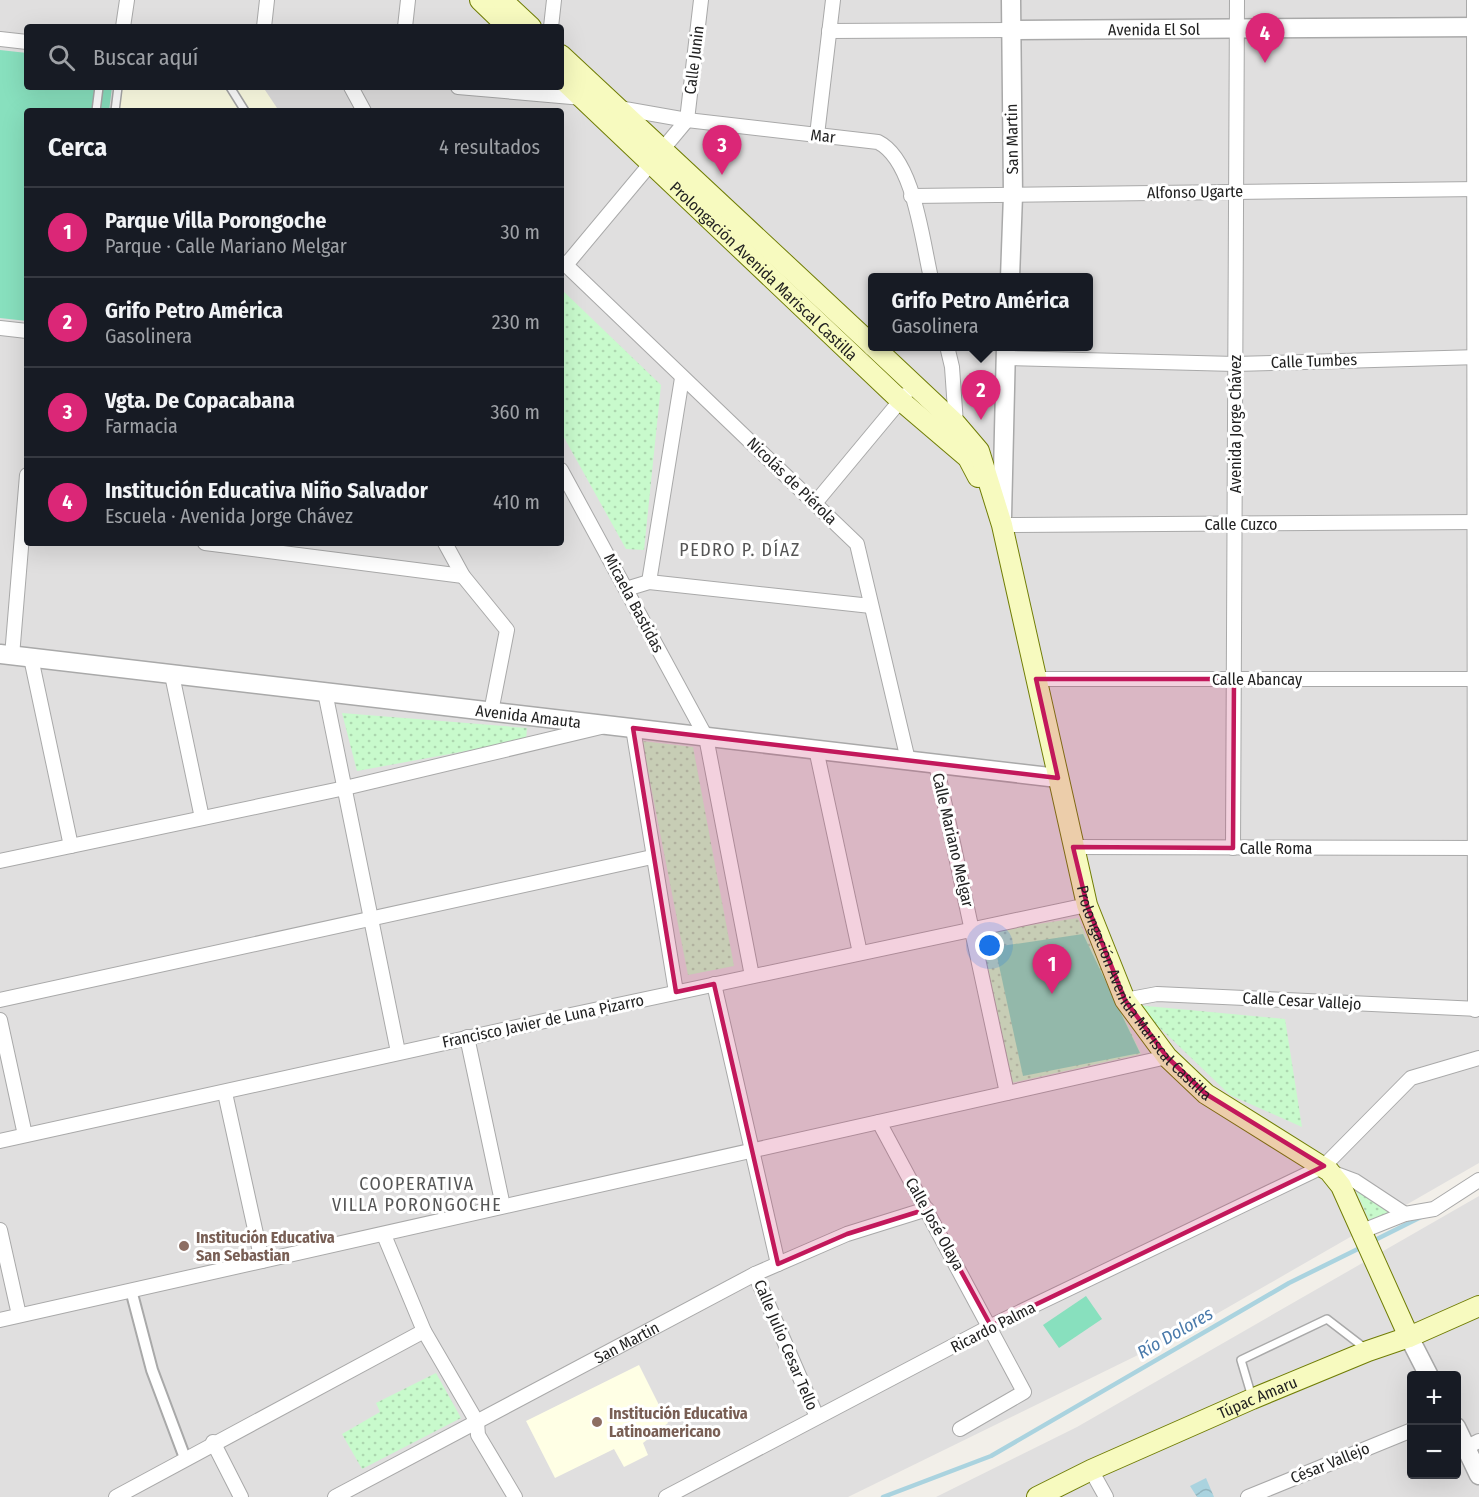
<!DOCTYPE html>
<html lang="es">
<head>
<meta charset="utf-8">
<style>
	:root { --surface:#171b24; --page:#20242c; --text:#f1f3f6; --muted:#9ea1a6; --line:#363941; --accent:#db2777 }
	body { margin:0; font-family:"Fira Sans Condensed",sans-serif; background:var(--page); color:var(--text) }
	.controls { position:absolute; right:18px; bottom:18px; display:grid; overflow:hidden; border-radius:6px; box-shadow:0 6px 24px #0002 }
	.controls button { width:54px; height:54px; display:grid; place-items:center; padding:0; border:0; border-bottom:2px solid var(--line); background:var(--surface); color:var(--text); font:30px sans-serif }
	.you { position:absolute; left:990px; top:946px; width:21px; height:21px; margin:-15px; border:4px solid #fff; border-radius:50%; background:#1a73e8; box-shadow:0 0 0 9px #1a73e833 }
	.badge { display:grid; place-items:center; width:39px; height:39px; border-radius:50%; background:var(--accent); color:#fff; font-size:20px; font-weight:700 }
	.pin { position:absolute; translate:-50% -50px; filter:drop-shadow(0 2px 3px #0008) }
	.pin::after { content:''; position:absolute; top:32px; width:21px; height:18px; background:inherit; clip-path:polygon(0 0,100% 0,50% 100%) }
	.popup { position:absolute; left:868px; top:273px; width:225px; height:78px; box-sizing:border-box; display:grid; place-content:center; border-radius:6px; background:var(--surface); filter:drop-shadow(0 2px 4px #0005); font-size:20px; white-space:nowrap; color:var(--muted) }
	.popup b { font-size:22px; color:var(--text) }
	.popup::after { content:''; position:absolute; left:50%; top:100%; margin-left:-12px; border:12px solid transparent; border-top-color:var(--surface) }
	.list { margin:0; padding:0; list-style:none }
	h2 { display:flex; justify-content:space-between; align-items:center; height:78px; margin:0; padding:0 24px; font-size:26px }
	h2 small { font-size:20px; font-weight:400; color:var(--muted) }
	.list li { display:grid; grid-template-columns:39px 1fr auto; gap:18px; align-items:center; box-sizing:border-box; height:90px; padding:0 24px; border-top:2px solid var(--line) }
	.list b { display:block; font-size:22px; white-space:nowrap }
	.list p { margin:0; font-size:20px; white-space:nowrap; color:var(--muted) }
	.list em { font-size:20px; font-style:normal; color:var(--muted) }
	.icon { flex:none; width:33px; height:33px; fill:none; stroke:currentColor; stroke-width:2; stroke-linecap:round; stroke-linejoin:round }
	.map { position:relative; flex:none; width:1479px; height:1497px; overflow:hidden }
	.search { position:absolute; background:var(--surface); box-shadow:0 6px 24px #0002; left:24px; top:24px; width:540px; height:66px; display:flex; align-items:center; gap:15px; box-sizing:border-box; padding:0 21px; border-radius:6px; color:var(--muted); font-size:22px }
	.panel { position:absolute; background:var(--surface); box-shadow:0 6px 24px #0002; left:24px; top:108px; width:540px; height:438px; border-radius:6px }
	.map>svg:first-child { display:block }
</style>
</head>
<body>
<div class="map">
<svg width="1479" height="1497" viewBox="0 0 1479 1497">
	<defs>
		<pattern id="park-dots" width="8" height="8" patternUnits="userSpaceOnUse" patternTransform="scale(1.5)"><rect width="8" height="8" fill="#c8facc"/><path d="M2 2h.1M6 6h.1" fill="none" stroke="#acd6af" stroke-width="1.8" stroke-linecap="round"/></pattern>
		<pattern id="water-waves" width="16" height="10" patternUnits="userSpaceOnUse" patternTransform="scale(1.5)"><rect width="16" height="10" fill="#aad3df"/><path d="M0 5q4-4 8 0t8 0" fill="none" stroke="#92b5bf"/></pattern>
	</defs>
	<rect width="100%" height="100%" fill="#f2efe9"/>
	<!-- residential -->
	<g fill="#e0dfdf" fill-rule="evenodd">
		<path d="M0,0H1479V1163L1185,1332L848,1497H0ZM27,27H561V87H27ZM27,111H561V543H27ZM873,278H1089V346H873Z"/>
		<path d="M1479,1196V1497H936L1077,1427ZM1412,1376H1456V1474H1412Z"/>
	</g>
	<!-- education -->
	<g fill="#ffffe5">
		<polygon points="120,87 263,87 279,111 116,111"/>
		<polygon points="639,1365 668,1423 643,1443 648,1455 624,1467 614,1449 555,1478 526,1421"/>
	</g>
	<!-- park -->
	<g fill="url(#park-dots)">
		<polygon points="561,289 661,385 644,550 626,549 561,432"/>
		<polygon points="342,713 527,728 526,740 357,771"/>
		<polygon points="642,741 693,747 734,966 688,975"/>
		<polygon points="1078,918 1141,1054 1011,1083 977,933"/>
		<polygon points="1136,1005 1285,1019 1302,1127 1230,1095"/>
		<polygon points="1353,1184 1391,1209 1390,1214 1369,1220"/>
		<polygon points="436,1373 461,1418 362,1469 342,1434 380,1412 376,1403"/>
	</g>
	<!-- pitch -->
	<g fill="#88e0be">
		<polygon points="0,50 27,53 27,87 112,87 109,111 27,111 27,321 0,318"/>
		<polygon points="1083,934 1140,1053 1023,1076 995,947"/>
		<polygon points="1086,1296 1102,1319 1059,1348 1043,1325"/>
	</g>
	<!-- water -->
	<polygon fill="url(#water-waves)" points="1206,1478 1214,1497 1197,1497 1190,1486"/>
	<g fill="none" stroke-linecap="round" stroke-linejoin="round">
		<!-- stream -->
		<g stroke="#aad3df" stroke-width="4.5">
			<polyline points="1371,1242 1423,1216"/>
			<polyline points="883,1497 991,1456 1289,1283 1364,1246"/>
		</g>
		<!-- service casing -->
		<g stroke="#a9a9a9" stroke-width="10">
			<g id="service">
				<polyline points="230,87 245,111"/>
				<polyline points="96,111 99,87"/>
				<polyline points="115,111 118,87"/>
				<polyline points="1252,1397 1241,1360 1327,1319 1366,1349"/>
			</g>
		</g>
		<!-- pedestrian casing -->
		<g stroke="#a9a9a9" stroke-width="14">
			<polyline id="pedestrian" points="131,1290 152,1370 185,1458"/>
		</g>
		<!-- minor casing -->
		<g stroke="#a9a9a9" stroke-width="16">
			<g id="minor">
				<polyline points="1474,0 1475,1010"/>
				<polyline points="123,27 127,0"/>
				<polyline points="264,27 267,0"/>
				<polyline points="405,27 408,0"/>
				<polyline points="551,27 554,0"/>
				<polyline points="829,31 1010,30"/>
				<polyline points="0,39 27,42"/>
				<polyline points="351,87 364,111"/>
				<polyline points="458,87 583,98"/>
				<path d="M619,108L687,120L878,142C914,160 922,240 931,278"/>
				<polyline points="687,120 701,0"/>
				<polyline points="817,135 833,0"/>
				<polyline points="911,196 1479,189"/>
				<polyline points="561,262 566,265 687,120"/>
				<polyline points="566,265 857,544 908,760"/>
				<polyline points="0,328 27,331"/>
				<polyline points="947,346 952,367 956,424"/>
				<polyline points="1006,358 1235,364 1479,357"/>
				<polyline points="561,470 706,737 752,976"/>
				<polyline points="816,502 905,395"/>
				<polyline points="1002,525 1479,522"/>
				<polyline points="205,543 463,576"/>
				<polyline points="445,543 463,576 507,630 491,712"/>
				<polyline points="649,582 682,378"/>
				<polyline points="626,589 649,582 871,606"/>
				<polyline points="12,656 27,475"/>
				<polyline points="31,658 71,846"/>
				<polyline points="172,675 202,818"/>
				<polyline points="1036,679 1479,679"/>
				<polyline points="325,692 398,1052"/>
				<polyline points="633,728 676,992"/>
				<polyline points="816,749 860,953"/>
				<polyline points="936,764 1007,1093"/>
				<polyline points="1073,847 1479,848"/>
				<polyline points="1233,848 1237,0"/>
				<polyline points="0,861 345,788 601,727"/>
				<polyline points="714,984 778,1264"/>
				<polyline points="0,1000 652,857"/>
				<polyline points="1125,1000 1157,994 1479,1009"/>
				<polyline points="0,1020 25,1135"/>
				<polyline points="467,1037 503,1206"/>
				<polyline points="225,1093 262,1261"/>
				<polyline points="879,1122 1024,1392 960,1429"/>
				<path d="M0,1141C362,1059 724,982 1087,905"/>
				<polyline points="1331,1172 1355,1181 1405,1214"/>
				<polyline points="0,1230 19,1315"/>
				<polyline points="1360,1232 1405,1214 1434,1209 1479,1180"/>
				<polyline points="384,1235 424,1331 477,1422 478,1435 515,1497"/>
				<polyline points="755,1274 817,1417"/>
				<polyline points="0,1320 1167,1057"/>
				<polyline points="213,1442 241,1497"/>
				<polyline points="1467,1447 1479,1441"/>
				<polyline points="1091,1470 1106,1497"/>
				<polyline points="116,1497 424,1331"/>
				<path id="s1" d="M335,1497L755,1274L847,1234L927,1209"/>
				<polyline points="666,1497 991,1326 1324,1166 1411,1078 1479,1058"/>
				<polyline points="1248,1497 1412,1430"/>
			</g>
		</g>
		<!-- tertiary casing -->
		<g stroke="#a9a9a9" stroke-width="21">
			<g id="tertiary">
				<path id="s2" d="M1010,30L1479,27"/>
				<polyline points="1010,278 1013,195 1011,0"/>
				<polyline points="1002,517 1006,346"/>
				<path id="s3" d="M0,654L1058,778"/>
				<polyline points="1409,1337 1429,1376"/>
				<polyline points="1456,1427 1479,1475"/>
			</g>
		</g>
		<!-- secondary casing -->
		<g stroke="#707d05" stroke-width="22">
			<g id="secondary">
				<polyline points="480,0 508,27"/>
				<polyline points="502,0 531,27"/>
				<polyline points="561,55 873,346"/>
				<path id="s4" d="M561,78L900,400L968,458L978,477"/>
				<path id="s5" d="M873,346L956,424L979,451L1002,525L1087,905L1125,1000L1167,1057L1206,1094L1329,1171L1341,1186L1409,1337"/>
				<path id="s6" d="M1037,1497L1091,1470L1252,1399L1368,1351L1409,1337L1479,1306"/>
			</g>
		</g>
		<!-- service -->
		<use href="#service" stroke="#fff" stroke-width="7"/>
		<!-- pedestrian -->
		<use href="#pedestrian" stroke="#fff" stroke-width="10"/>
		<!-- minor -->
		<use href="#minor" stroke="#fff" stroke-width="14"/>
		<!-- tertiary -->
		<use href="#tertiary" stroke="#fff" stroke-width="18"/>
		<!-- secondary -->
		<use href="#secondary" stroke="#f7fabf" stroke-width="20"/>
	</g>
	<!-- marked area -->
	<path fill="#c2185b" fill-opacity="0.2" stroke="#c2185b" stroke-width="4.5" stroke-linejoin="round" d="M1036,679H1234L1233,848L1073,847L1087,905L1125,1000L1167,1057L1206,1094L1324,1166L991,1326L927,1209L847,1234L778,1264L714,984L676,992L633,728L1058,778Z"/>
	<!-- markers -->
	<g fill="#8d6e63" stroke="#fff" stroke-width="2">
		<circle cx="184" cy="1246" r="6"/>
		<circle cx="597" cy="1422" r="6"/>
	</g>
	<g text-anchor="middle" dominant-baseline="central" stroke-width="6" stroke-linejoin="round" paint-order="stroke">
		<!-- street labels -->
		<g font-size="16" fill="#222" stroke="#fff">
			<text stroke="none"><textPath href="#s2" startOffset="144">Avenida El Sol</textPath></text>
			<text transform="translate(694 60) rotate(-83)">Calle Junin</text>
			<text transform="translate(823 136) rotate(6)">Mar</text>
			<text transform="translate(1012 139) rotate(-91)">San Martin</text>
			<text transform="translate(1195 192) rotate(-1)">Alfonso Ugarte</text>
			<text stroke="none"><textPath href="#s4" startOffset="280">Prolongación Avenida Mariscal Castilla</textPath></text>
			<text transform="translate(1314 361) rotate(-2)">Calle Tumbes</text>
			<text transform="translate(1235 424) rotate(-90)">Avenida Jorge Chávez</text>
			<text transform="translate(792 481) rotate(44)">Nicolás de Piérola</text>
			<text x="1241" y="524">Calle Cuzco</text>
			<text transform="translate(634 603) rotate(62)">Micaela Bastidas</text>
			<text x="1257" y="679">Calle Abancay</text>
			<text stroke="none"><textPath href="#s3" startOffset="532">Avenida Amauta</textPath></text>
			<text transform="translate(953 840) rotate(77)">Calle Mariano Melgar</text>
			<text x="1276" y="848">Calle Roma</text>
			<text stroke="none"><textPath href="#s5" startOffset="722">Prolongación Avenida Mariscal Castilla</textPath></text>
			<text transform="translate(1302 1001) rotate(3)">Calle Cesar Vallejo</text>
			<text transform="translate(543 1021) rotate(-12)">Francisco Javier de Luna Pizarro</text>
			<text transform="translate(935 1224) rotate(61)">Calle José Olaya</text>
			<text transform="translate(993 1327) rotate(-27)">Ricardo Palma</text>
			<text stroke="none"><textPath href="#s1" startOffset="330">San Martin</textPath></text>
			<text transform="translate(786 1345) rotate(67)">Calle Julio Cesar Tello</text>
			<text stroke="none"><textPath href="#s6" startOffset="242">Túpac Amaru</textPath></text>
			<text transform="translate(1330 1463) rotate(-22)">César Vallejo</text>
		</g>
		<!-- education labels -->
		<g font-size="16" font-weight="bold" fill="#785e54" stroke="#fff" text-anchor="start">
			<text x="196" y="1237">Institución Educativa<tspan x="196" dy="18">San Sebastian</tspan></text>
			<text x="609" y="1413">Institución Educativa<tspan x="609" dy="18">Latinoamericano</tspan></text>
		</g>
		<!-- neighbourhood labels -->
		<g font-size="18" letter-spacing="1.5" fill="#555" stroke="#fff">
			<text x="740" y="550">PEDRO P. DÍAZ</text>
			<text x="417" y="1184">COOPERATIVA<tspan x="417" dy="21">VILLA PORONGOCHE</tspan></text>
		</g>
		<!-- water labels -->
		<g font-size="18" font-style="italic" fill="#4a7aab" stroke="#fff">
			<text transform="translate(1175 1333) rotate(-30)">Río Dolores</text>
		</g>
	</g>
</svg>
<div class="controls">
<button>+</button>
<button>−</button>
</div>
<div class="you"></div>
<div class="pin badge" style="left:1052px;top:994px">1</div>
<div class="pin badge" style="left:981px;top:420px">2</div>
<div class="popup"><b>Grifo Petro América</b>Gasolinera</div>
<div class="pin badge" style="left:722px;top:175px">3</div>
<div class="pin badge" style="left:1265px;top:63px">4</div>
<div class="search"><svg class="icon" aria-label="search" viewBox="0 0 24 24"><circle cx="10" cy="10" r="6"/><path d="M15 15l6 6"/></svg>Buscar aquí</div>
<section class="panel">
<h2>Cerca<small>4 resultados</small></h2>
<ul class="list">
<li><span class="badge">1</span><div><b>Parque Villa Porongoche</b><p>Parque · Calle Mariano Melgar</p></div><em>30 m</em></li>
<li><span class="badge">2</span><div><b>Grifo Petro América</b><p>Gasolinera</p></div><em>230 m</em></li>
<li><span class="badge">3</span><div><b>Vgta. De Copacabana</b><p>Farmacia</p></div><em>360 m</em></li>
<li><span class="badge">4</span><div><b>Institución Educativa Niño Salvador</b><p>Escuela · Avenida Jorge Chávez</p></div><em>410 m</em></li>
</ul>
</section>
</div>
</body>
</html>
